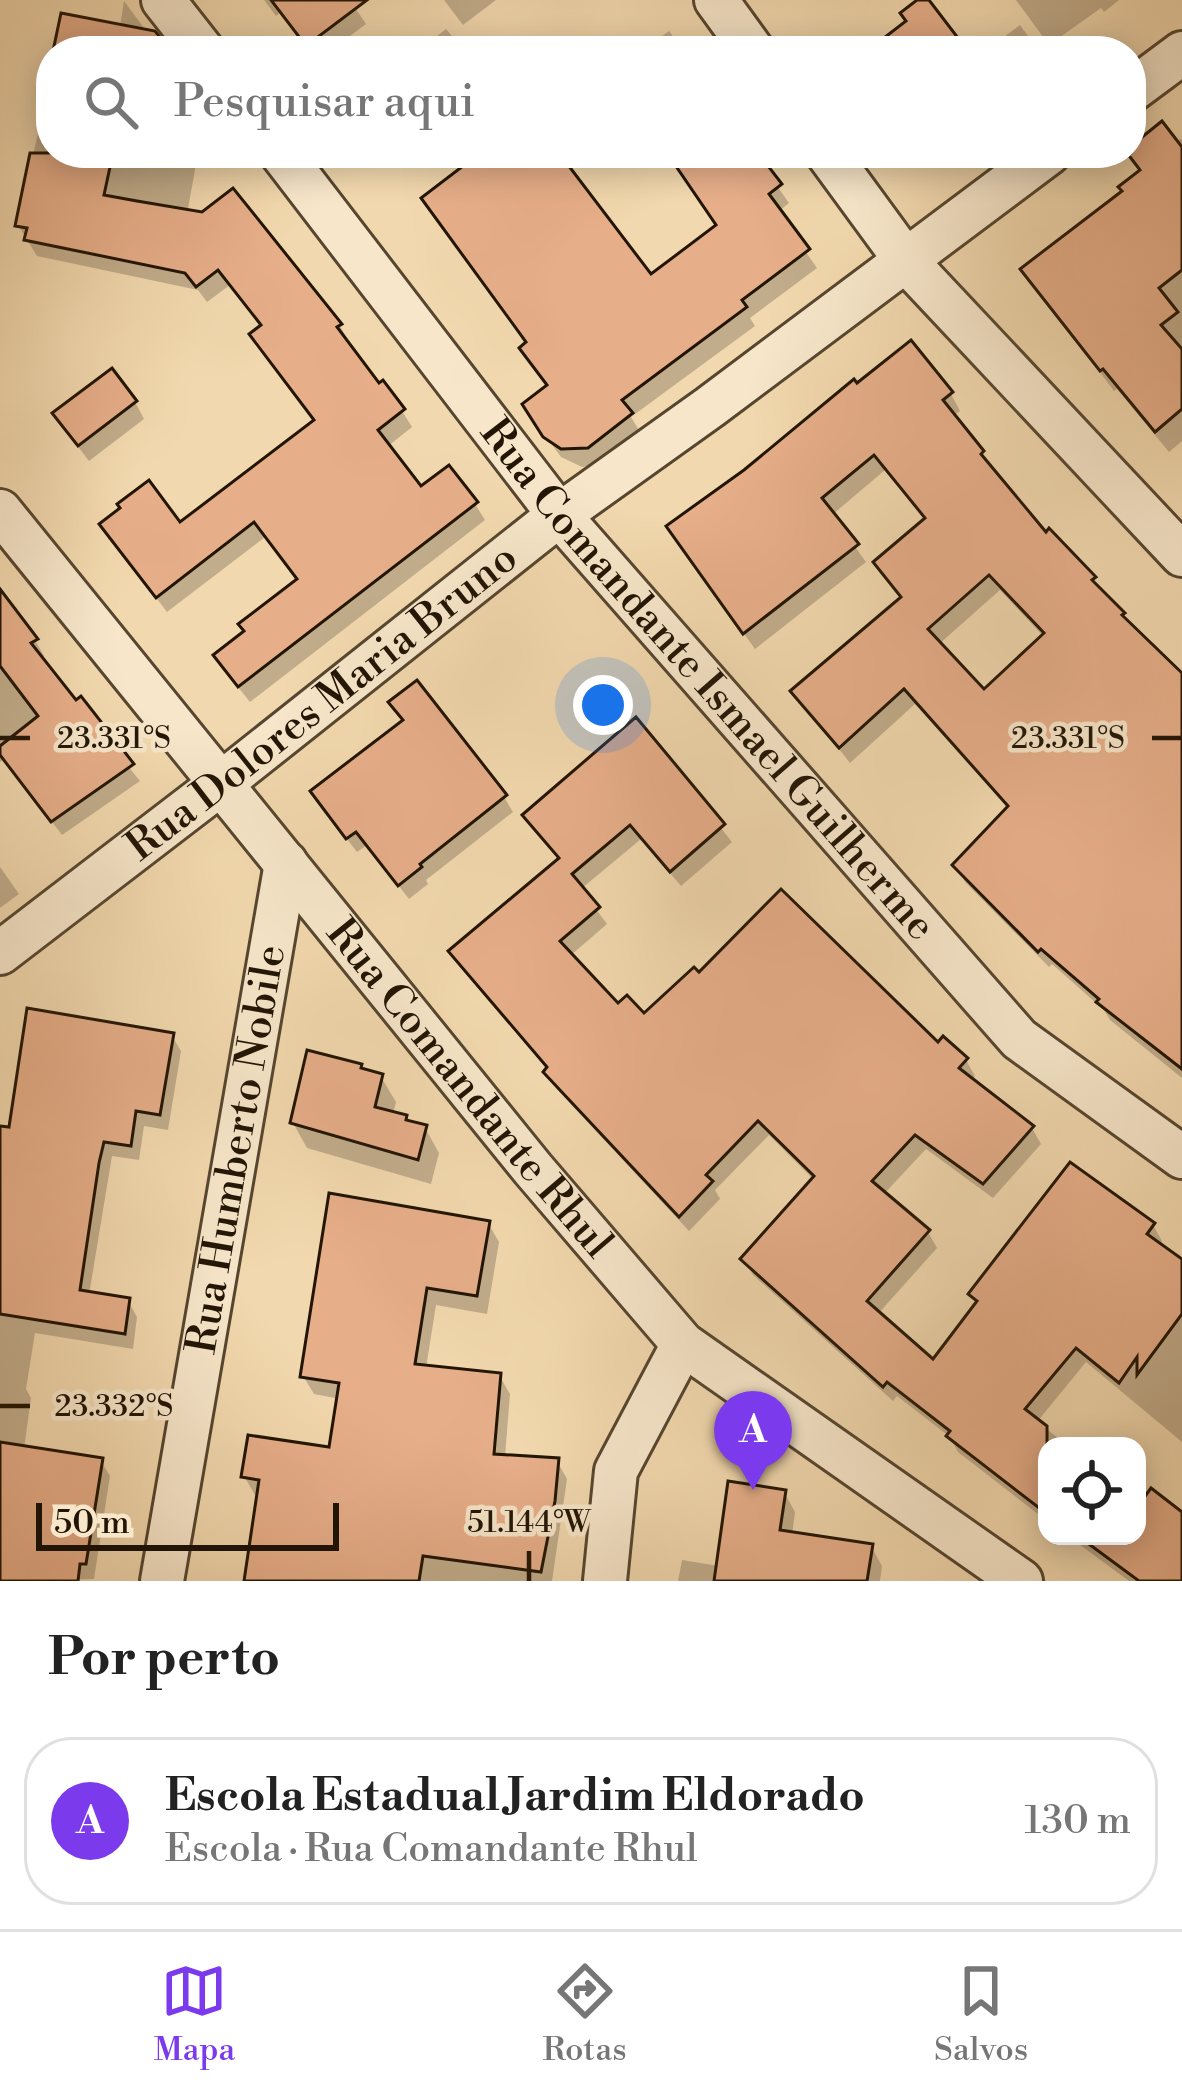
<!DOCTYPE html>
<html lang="pt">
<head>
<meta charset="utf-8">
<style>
	:root { --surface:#fff; --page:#f2f2f2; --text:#222; --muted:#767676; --line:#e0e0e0; --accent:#7c3aed }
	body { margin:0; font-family:"Libre Bodoni",serif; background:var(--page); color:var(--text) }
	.controls { position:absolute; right:36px; bottom:36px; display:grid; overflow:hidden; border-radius:24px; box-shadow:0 6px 30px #0003 }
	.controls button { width:108px; height:108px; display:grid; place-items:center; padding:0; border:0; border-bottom:3px solid var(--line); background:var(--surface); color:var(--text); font:60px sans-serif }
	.scale { position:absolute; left:36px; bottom:30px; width:303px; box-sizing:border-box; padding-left:12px; border:6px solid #221505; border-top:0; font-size:33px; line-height:42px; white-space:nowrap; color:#221505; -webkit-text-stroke:9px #f7e6ca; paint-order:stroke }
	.you { position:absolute; left:603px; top:705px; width:42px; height:42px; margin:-30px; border:9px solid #fff; border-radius:50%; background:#1a73e8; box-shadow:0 0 0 18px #1a73e833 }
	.badge { display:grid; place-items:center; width:78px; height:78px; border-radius:50%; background:var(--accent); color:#fff; font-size:39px; font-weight:700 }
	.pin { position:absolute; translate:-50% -99px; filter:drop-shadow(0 3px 6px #0008) }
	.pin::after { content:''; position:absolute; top:63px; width:42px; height:36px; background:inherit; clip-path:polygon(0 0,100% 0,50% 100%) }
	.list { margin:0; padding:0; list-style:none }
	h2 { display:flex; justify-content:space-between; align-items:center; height:156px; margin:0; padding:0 48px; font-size:51px }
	h2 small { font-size:39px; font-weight:400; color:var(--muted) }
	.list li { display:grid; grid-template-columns:78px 1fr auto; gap:36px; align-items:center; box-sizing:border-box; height:168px; margin:0 24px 24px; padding:0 24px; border:3px solid var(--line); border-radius:48px }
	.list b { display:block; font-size:45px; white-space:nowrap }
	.list p { margin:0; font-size:39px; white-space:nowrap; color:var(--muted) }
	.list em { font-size:39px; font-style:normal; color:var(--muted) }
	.icon { flex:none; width:66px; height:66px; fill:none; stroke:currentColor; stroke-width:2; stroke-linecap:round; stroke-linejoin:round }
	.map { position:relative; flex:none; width:1182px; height:1581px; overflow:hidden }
	.search { position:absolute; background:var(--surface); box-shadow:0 6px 30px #0003; left:36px; right:36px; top:36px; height:132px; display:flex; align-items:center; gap:30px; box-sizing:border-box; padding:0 42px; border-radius:48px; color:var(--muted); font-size:45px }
	.sheet { height:348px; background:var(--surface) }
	nav { display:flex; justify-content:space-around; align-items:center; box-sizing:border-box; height:168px; border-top:3px solid var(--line); background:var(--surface); font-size:33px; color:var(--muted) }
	nav a { display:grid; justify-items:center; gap:6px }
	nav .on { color:var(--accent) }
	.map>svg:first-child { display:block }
</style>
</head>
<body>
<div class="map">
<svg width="1182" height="1581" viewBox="0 0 1182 1581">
	<rect width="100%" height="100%" fill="#f2d8ae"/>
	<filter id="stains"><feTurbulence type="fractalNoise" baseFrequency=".00167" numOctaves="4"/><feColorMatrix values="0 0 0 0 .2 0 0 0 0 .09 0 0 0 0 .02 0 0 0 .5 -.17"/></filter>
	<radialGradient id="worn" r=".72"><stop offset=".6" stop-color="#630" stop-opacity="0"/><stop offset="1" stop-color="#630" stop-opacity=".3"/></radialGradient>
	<!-- shadow -->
	<g fill="#0003" fill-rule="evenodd">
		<polygon points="264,0 350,0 366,24 330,51 310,51 281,12 276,16"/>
		<polygon points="444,0 496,0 463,25"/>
		<polygon points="1016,0 1119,0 1104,12 1101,8 1049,45"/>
		<polygon points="124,1 161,51 56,51 120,27"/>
		<polygon points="1020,25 1039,51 985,51"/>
		<polygon points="446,29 465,51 418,51"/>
		<polygon points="669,31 684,51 642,51"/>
		<polygon points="51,73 51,153 198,153 184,231 233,192 340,326 349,342 346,344 402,411 412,427 387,447 421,490 475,504 485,520 250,702 226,672 299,581 265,537 167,612 113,541 179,526 316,422 263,327 230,285 207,302 198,290 37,256 18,225"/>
		<polygon points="1182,138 1182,441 1169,452 1117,389 1114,391 1024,270 1125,193 1142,173 1131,150 1176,143"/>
		<polygon points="472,153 556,153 650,278 719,227 667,153 754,153 789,203 778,212 817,268 750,318 755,326 631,417 640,432 598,464 582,467 561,457 535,422 549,387 529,344"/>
		<path d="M951,394L960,411L952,417L1045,536L1093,579L1128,625L1182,677V1078L1110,1020L1104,1010L1052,964L1049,967L965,882L956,865L1009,809L915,704L850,763L794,692L903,600L877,563L927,521L885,470L832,515L866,562L755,649L680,544ZM1000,590L1044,637L984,694L938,645Z"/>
		<polygon points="135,402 144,419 89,461 66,431"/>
		<polygon points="0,594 35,640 44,656 40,659 140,781 62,835 4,759 0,762"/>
		<polygon points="392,703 504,797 513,812 426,880 428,884 409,899 367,845 357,852 322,807 405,723"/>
		<polygon points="636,721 732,842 681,886 641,839 581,889 607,924 570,956 618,1008 643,1017 938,1046 966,1060 975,1076 971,1080 1032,1128 1041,1144 993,1198 926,1149 883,1195 928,1232 937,1248 878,1314 934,1363 978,1305 972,1295 1153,1225 1162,1241 1158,1246 1182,1263 1182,1442 1086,1362 1037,1422 1069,1446 1047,1446 1047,1521 958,1452 950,1437 897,1396 893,1401 753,1275 744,1259 814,1180 769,1135 715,1190 720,1199 689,1231 556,1088 548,1070 461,968 452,952 560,861 526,815"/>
		<polygon points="0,867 19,894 0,908"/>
		<polygon points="172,1036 181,1051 168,1130 144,1126 139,1160 112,1156 89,1295 128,1301 137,1317 133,1349 35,1333 26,1389 31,1398 24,1449 101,1461 110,1476 94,1579 0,1581 0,1129 11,1131"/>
		<polygon points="363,1072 381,1077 396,1102 393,1114 425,1128 439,1153 431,1184 307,1148 293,1123"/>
		<polygon points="488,1223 499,1242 487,1314 436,1305 426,1368 499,1375 510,1394 505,1457 557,1461 567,1479 552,1581 244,1581 259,1496 255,1495 244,1476 332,1451 340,1399 314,1394 303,1376"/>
		<polygon points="784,1492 795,1512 792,1535 871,1546 882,1566 880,1581 678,1581 682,1560 719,1566"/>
		<polygon points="1137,1499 1182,1521 1182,1581 1129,1581 1068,1536 1137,1536"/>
	</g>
	<!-- building -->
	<g fill="#e6ae89" stroke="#221505" stroke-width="3" fill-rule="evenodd">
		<polygon points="271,0 367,0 306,46"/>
		<polygon points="917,0 929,0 968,51 867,51 906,21 900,13"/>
		<polygon points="61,13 155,31 171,51 53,51"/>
		<polygon points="1162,121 1182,147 1182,270 1159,288 1178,312 1161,325 1182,349 1182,409 1155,432 1103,369 1100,371 1020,269 1122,191 1118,187 1140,170 1127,153 1131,153 1131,146"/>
		<polygon points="30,153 113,153 104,195 137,201 202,212 233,188 342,324 337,327 379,383 383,380 405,409 378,430 421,486 449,465 478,502 238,687 213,655 244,631 238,624 297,579 254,522 156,598 99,524 120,508 117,504 149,480 180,522 314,420 249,334 261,325 218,270 196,287 185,273 24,240 27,228 15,226"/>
		<polygon points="480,153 559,153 651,274 716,225 667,153 758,153 782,184 769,194 810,249 742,300 747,307 622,400 633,413 588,448 561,449 543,437 522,404 547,385 519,348 526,342 421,198"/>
		<path d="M911,340L953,392L943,400L984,451L981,454L1046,532L1049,528L1096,577L1092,580L1125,613L1122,615L1182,673V1069L1096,1002L1099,999L1041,949L1038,952L952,865L1008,806L904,689L839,748L790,691L901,597L873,562L925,518L874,455L822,498L859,544L743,634L666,526L744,470L854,379L857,383ZM989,575L1044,633L984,689L928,629Z"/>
		<polygon points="112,368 137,401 78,446 52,413"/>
		<polygon points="0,589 38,639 31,643 76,700 81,696 134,764 51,822 0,755 0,746 38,716 0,666"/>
		<polygon points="417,680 507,795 420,864 422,867 398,886 356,832 346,839 310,791 403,720 388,702"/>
		<polygon points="636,717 725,824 670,872 630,825 572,874 600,907 560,941 618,1003 627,995 644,1013 694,967 699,972 781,889 938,1042 943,1036 968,1058 959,1068 1034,1126 983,1184 915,1135 872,1181 930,1230 867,1301 933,1359 977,1301 968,1294 1070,1162 1155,1223 1147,1234 1182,1259 1182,1314 1137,1375 1137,1357 1119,1383 1076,1348 1025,1409 1047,1426 1047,1514 946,1436 950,1431 887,1382 883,1387 740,1259 814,1176 758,1121 706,1175 713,1181 679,1217 543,1072 547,1067 448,951 559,858 522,815"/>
		<polygon points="27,1008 174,1033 160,1115 136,1111 131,1146 104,1142 99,1163 80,1290 130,1298 125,1334 0,1314 0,1126 9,1127"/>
		<polygon points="307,1050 362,1064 361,1068 383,1074 375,1107 407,1115 406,1120 427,1125 418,1160 290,1123"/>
		<polygon points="329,1193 490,1221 477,1296 427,1288 415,1364 501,1373 494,1454 559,1458 555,1501 541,1572 423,1556 419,1581 244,1581 259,1480 241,1477 248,1435 329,1447 339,1383 300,1377"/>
		<polygon points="0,1442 103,1458 86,1564 80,1564 78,1581 0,1581"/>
		<polygon points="728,1481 786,1490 780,1530 873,1544 867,1581 714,1581"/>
		<polygon points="1151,1488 1182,1512 1182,1581 1139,1581 1078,1536 1137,1536 1137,1507"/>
	</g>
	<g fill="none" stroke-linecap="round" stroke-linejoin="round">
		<!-- minor casing -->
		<g stroke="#56462f" stroke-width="48">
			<g id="minor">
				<polyline points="163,0 203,51"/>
				<polyline points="716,0 753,51"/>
				<polyline points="1131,91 1182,53"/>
				<path id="s1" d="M281,153L559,515L1019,1039L1182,1157"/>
				<polyline points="827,153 906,261 1182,555"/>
				<path id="s2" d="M0,511L533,1169L683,1344L1021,1581"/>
				<path id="s3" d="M0,953L219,785L559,515L710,407L1049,153"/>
				<path id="s4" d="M162,1581L286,863"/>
				<polyline points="605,1581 616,1471 683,1344"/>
			</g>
		</g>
		<!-- minor -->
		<use href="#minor" stroke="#f7e6ca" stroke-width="42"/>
	</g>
	<!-- ticks -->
	<path fill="none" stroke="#221505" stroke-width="4.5" d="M0,738H30M1152,738H1182M0,1406H30M529,1551V1581"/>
	<g text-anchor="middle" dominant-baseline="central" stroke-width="9" stroke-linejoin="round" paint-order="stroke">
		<!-- street labels -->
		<g font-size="42" fill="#221505" stroke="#f7e6ca">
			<text stroke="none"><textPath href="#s1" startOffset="678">Rua Comandante Ismael Guilherme</textPath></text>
			<text stroke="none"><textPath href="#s3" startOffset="408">Rua Dolores Maria Bruno</textPath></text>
			<text stroke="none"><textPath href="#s2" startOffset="744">Rua Comandante Rhul</textPath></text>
			<text stroke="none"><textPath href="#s4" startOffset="438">Rua Humberto Nobile</textPath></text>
		</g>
	</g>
	<g font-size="30" text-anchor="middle" fill="#221505" stroke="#f7e6ca" stroke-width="9" stroke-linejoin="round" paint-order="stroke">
		<text x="114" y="748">23.331°S</text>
		<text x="1068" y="748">23.331°S</text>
		<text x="114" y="1416">23.332°S</text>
		<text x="529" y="1532">51.144°W</text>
	</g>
	<rect width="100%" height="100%" filter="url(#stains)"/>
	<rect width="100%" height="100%" fill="url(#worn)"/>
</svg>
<div class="controls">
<button><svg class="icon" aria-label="locate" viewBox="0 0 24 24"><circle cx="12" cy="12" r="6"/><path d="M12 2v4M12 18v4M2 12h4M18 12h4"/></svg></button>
</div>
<div class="scale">50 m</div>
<div class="you"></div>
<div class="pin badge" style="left:753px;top:1490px">A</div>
<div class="search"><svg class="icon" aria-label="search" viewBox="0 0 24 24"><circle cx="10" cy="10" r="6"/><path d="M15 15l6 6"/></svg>Pesquisar aqui</div>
</div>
<section class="sheet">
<h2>Por perto<small></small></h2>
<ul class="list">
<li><span class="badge">A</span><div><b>Escola Estadual Jardim Eldorado</b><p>Escola · Rua Comandante Rhul</p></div><em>130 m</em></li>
</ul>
</section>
<nav>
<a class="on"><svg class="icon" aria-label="map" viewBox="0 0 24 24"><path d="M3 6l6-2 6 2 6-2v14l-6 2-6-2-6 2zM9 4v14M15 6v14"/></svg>Mapa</a>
<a><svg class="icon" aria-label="directions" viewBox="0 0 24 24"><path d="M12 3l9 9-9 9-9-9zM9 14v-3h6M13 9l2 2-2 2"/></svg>Rotas</a>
<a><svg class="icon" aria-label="saved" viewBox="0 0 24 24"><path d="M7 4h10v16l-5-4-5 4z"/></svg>Salvos</a>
</nav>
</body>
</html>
